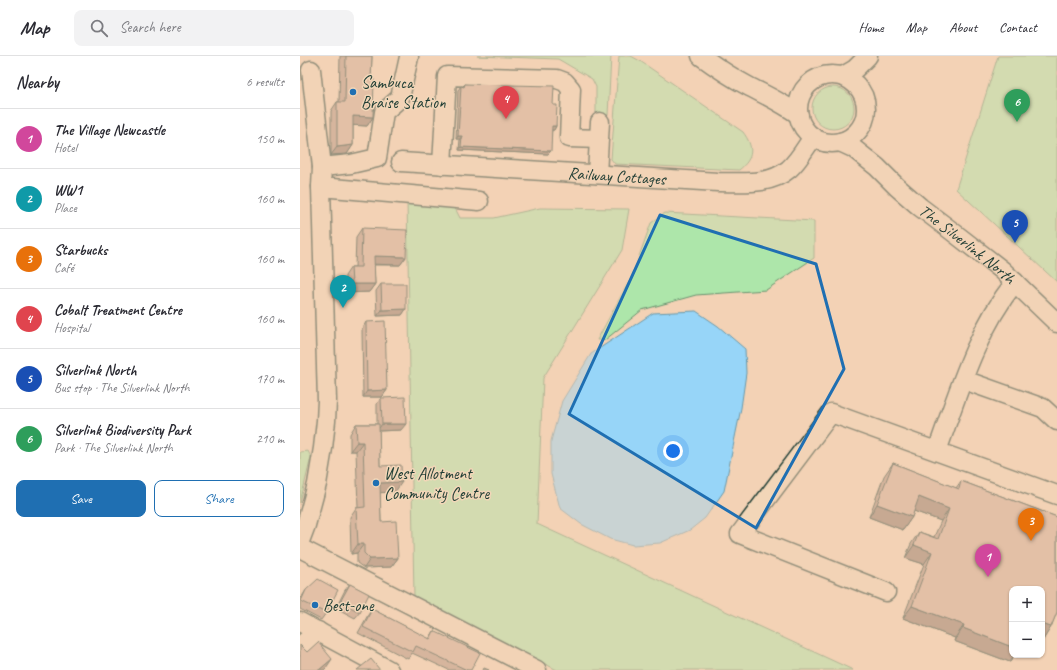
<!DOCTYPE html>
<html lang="en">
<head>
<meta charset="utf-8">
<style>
	:root { --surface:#fff; --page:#f2f2f3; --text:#2b2b33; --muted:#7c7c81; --line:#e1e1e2; --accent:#1f6fb2 }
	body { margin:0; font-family:Caveat,sans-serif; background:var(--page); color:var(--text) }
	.controls { position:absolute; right:12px; bottom:12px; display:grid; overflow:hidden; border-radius:8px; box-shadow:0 1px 3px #0004 }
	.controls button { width:36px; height:36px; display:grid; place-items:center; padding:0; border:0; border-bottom:1px solid var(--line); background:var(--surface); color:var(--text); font:20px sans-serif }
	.you { position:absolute; left:373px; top:395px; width:14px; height:14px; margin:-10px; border:3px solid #fff; border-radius:50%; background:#1a73e8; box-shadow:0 0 0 6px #1a73e833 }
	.badge { display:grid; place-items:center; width:26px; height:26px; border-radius:50%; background:var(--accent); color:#fff; font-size:13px; font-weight:700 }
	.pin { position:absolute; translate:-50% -33px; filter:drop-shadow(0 1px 2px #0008) }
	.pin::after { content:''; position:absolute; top:21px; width:14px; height:12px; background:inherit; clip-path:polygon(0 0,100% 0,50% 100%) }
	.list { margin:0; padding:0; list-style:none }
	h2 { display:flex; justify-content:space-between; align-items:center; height:52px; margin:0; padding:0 16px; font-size:17px }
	h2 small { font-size:13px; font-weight:400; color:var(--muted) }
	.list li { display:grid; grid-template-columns:26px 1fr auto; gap:12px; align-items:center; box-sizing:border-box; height:60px; padding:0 16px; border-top:1px solid var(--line) }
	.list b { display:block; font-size:15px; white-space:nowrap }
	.list p { margin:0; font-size:13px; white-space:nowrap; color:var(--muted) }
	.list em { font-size:13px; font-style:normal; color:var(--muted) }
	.actions { display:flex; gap:8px; padding:12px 16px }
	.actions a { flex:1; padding:9px 0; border:1px solid var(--accent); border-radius:8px; text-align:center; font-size:14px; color:var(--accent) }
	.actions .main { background:var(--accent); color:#fff }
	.icon { flex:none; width:22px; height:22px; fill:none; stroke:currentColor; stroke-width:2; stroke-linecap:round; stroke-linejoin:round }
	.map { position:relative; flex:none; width:757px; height:614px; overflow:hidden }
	header { display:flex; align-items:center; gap:24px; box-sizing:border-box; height:56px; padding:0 20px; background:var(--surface); border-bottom:1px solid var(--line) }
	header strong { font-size:19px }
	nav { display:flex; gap:22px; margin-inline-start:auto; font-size:14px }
	.search { width:280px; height:36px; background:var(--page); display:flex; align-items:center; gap:10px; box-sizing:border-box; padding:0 14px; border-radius:8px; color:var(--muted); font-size:15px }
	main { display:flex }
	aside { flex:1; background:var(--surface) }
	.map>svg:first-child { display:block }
</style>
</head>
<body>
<header>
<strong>Map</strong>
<div class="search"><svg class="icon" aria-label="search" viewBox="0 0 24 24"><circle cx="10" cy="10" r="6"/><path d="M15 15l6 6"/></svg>Search here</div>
<nav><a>Home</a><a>Map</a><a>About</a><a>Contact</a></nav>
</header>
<main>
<aside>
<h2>Nearby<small>6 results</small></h2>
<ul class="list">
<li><span class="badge" style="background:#d1479c">1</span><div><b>The Village Newcastle</b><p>Hotel</p></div><em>150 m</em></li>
<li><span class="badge" style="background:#0f9aa8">2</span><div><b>WW1</b><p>Place</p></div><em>160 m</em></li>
<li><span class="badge" style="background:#e8710a">3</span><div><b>Starbucks</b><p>Café</p></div><em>160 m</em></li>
<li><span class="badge" style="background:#e0444e">4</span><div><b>Cobalt Treatment Centre</b><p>Hospital</p></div><em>160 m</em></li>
<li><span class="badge" style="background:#1a4fb4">5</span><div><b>Silverlink North</b><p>Bus stop · The Silverlink North</p></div><em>170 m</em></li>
<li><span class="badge" style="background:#2e9e5b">6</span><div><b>Silverlink Biodiversity Park</b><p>Park · The Silverlink North</p></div><em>210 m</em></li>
</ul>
<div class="actions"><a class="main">Save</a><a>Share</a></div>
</aside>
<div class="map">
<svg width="757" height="614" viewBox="0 0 757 614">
	<rect width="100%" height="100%" fill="#f3d2b5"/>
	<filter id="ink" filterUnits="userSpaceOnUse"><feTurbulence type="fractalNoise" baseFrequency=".025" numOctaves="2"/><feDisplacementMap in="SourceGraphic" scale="8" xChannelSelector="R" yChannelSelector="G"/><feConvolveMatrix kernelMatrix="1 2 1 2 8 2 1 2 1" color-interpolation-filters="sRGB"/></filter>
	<g filter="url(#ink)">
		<!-- green -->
		<g fill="#ade6aa" stroke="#66926f">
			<polygon points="177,0 311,0 308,59 296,63 296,31 292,23 258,3"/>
			<path d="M319,0H331L340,5L443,76C454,91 454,102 439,114L315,108L311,103Z"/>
			<polygon points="698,0 757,0 757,226 656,133"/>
			<circle cx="533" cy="52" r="21"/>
			<polygon points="107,145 153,148 160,162 194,162 240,152 329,153 322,194 243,322 237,468 553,614 257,614 114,541"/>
			<polygon points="365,157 514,165 514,202 466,234 396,239 342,254 305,284 297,284 332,220 351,167"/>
			<polygon points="8,395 11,401 0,447 0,396"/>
		</g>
		<!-- water -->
		<polygon fill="#97d5f8" stroke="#6798aa" points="396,255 418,270 445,293 446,317 441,352 424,435 405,462 390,474 360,487 333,489 310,483 281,468 260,452 251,418 251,385 262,345 291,298 353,257"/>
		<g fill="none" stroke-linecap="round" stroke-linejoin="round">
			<!-- minor casing -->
			<g stroke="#1f3d34" stroke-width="21">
				<g id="minor">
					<path d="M401,0C416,11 431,21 448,30C465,39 483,47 499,59"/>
					<circle cx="532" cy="53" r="34"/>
					<polyline points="543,20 555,13 568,0"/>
					<path id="s1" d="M540,86L553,92L577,111L597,131L620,151L653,176L702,214L757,267"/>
					<path id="s2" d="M101,106L418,126C442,126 469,130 489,113C499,104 506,91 513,81"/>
					<polyline points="142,109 147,20 257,23 265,26 271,33 269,82 299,83"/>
					<polyline points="22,111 51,108 77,102 84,56 100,42 109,1"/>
					<polyline points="297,118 300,66"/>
					<polyline points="21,131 179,145"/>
					<polyline points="664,324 743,352 757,365"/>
					<path d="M637,395C658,337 676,275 715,226"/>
					<polyline points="0,485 6,469 17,428 23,392 26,365 27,345 21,131 22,111 11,14"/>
					<polyline points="0,492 237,614"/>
					<polyline points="586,536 440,478 531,357 757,439"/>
					<polyline points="0,566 89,614"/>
					<polyline points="0,590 18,575"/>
				</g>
			</g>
			<!-- minor -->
			<use href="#minor" stroke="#f2d6b8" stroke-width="18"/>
		</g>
		<!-- wall -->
		<g fill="#b49381" stroke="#1f3d34">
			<polygon points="40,0 72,0 71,23 73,61 67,70 53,69 53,89 47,98 31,99 31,55 37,46 39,46"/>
			<polygon points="165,28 253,49 256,70 254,74 252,74 248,98 159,94 160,83 156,83 158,34 161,30 162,31"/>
			<polygon points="62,172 106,201 100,209 74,209 75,228 69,236 45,237 45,220 51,211 55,211 56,181"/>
			<polygon points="81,228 106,253 102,259 77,260 76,235"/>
			<polygon points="66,266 87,334 82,341 63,341 62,273"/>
			<polygon points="81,342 101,374 79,375 80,410 95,436 80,436 81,466 98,502 91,511 64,512 57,507 57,497 51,498 50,461 56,452 58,452 56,395 50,395 50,378 56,368 77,368 77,348"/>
			<polygon points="593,407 656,432 661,425 757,461 757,556 751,571 743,584 742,583 742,533 712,533 712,599 715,599 710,606 654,585 655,582 603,562 624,508 605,502 611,488 619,476 634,481 641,465 614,455 612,461 603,474 569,461 584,420"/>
			<polygon points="50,528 60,556 55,562 36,552 45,534"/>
			<polygon points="6,534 26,557 21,564 0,553 0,544"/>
			<polygon points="72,553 129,583 134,575 171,614 149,614 112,597 108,603 58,577 68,559"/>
		</g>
		<!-- shaded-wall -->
		<g fill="#927869" stroke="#1f3d34">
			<polygon points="53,60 73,61 67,70 47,69"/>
			<polygon points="252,70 256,70 254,74 250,74"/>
			<polygon points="158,80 162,80 160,83 156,83"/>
			<polygon points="53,89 47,98 31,99 37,91"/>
			<polygon points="161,91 251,95 248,98 159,94"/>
			<polygon points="74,200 106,201 100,209 68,208"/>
			<polygon points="52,228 75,228 69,236 45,237"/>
			<polygon points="106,253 102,259 77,260 82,254"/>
			<polygon points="87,334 82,341 63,341 67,335"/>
			<polygon points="82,368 106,368 101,374 77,375"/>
			<polygon points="57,386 63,386 56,395 50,395"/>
			<polygon points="102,426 95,436 74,437 80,427"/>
			<polygon points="619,441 649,453 641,465 611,454"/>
			<polygon points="577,448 612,461 603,474 569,461"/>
			<polygon points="58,488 64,488 57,497 51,498"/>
			<polygon points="614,489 632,496 624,508 605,502"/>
			<polygon points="98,502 91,511 64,512 70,503"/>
			<polygon points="612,550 664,569 655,582 603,562"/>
			<polygon points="742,568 751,571 743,584 742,583"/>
			<polygon points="663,572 712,591 712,599 715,599 710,606 654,585"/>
			<polygon points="32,603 26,612 24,614 19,614"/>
		</g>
		<!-- building -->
		<g fill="#d1ab96" stroke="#1f3d34">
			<polygon points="46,0 72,0 71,23 74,23 73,61 53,60 53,89 37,91 37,46 45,46"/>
			<polygon points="165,28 254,30 253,49 257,49 256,70 252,70 251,95 161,91 162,80 158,80 161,30 164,31"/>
			<polygon points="62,172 107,174 106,201 74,200 75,228 52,228 51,211 61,211"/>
			<polygon points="81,228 106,228 106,253 82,254"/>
			<polygon points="85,265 87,334 67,335 66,266"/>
			<polygon points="105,341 106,368 82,368 81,342"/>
			<polygon points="56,368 79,368 80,410 101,409 102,426 80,427 81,466 96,465 98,502 70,503 64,497 64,488 58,488 56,452 65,451 63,386 57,386"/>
			<polygon points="593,407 659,433 661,425 757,461 757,556 751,571 742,568 742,533 712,533 712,591 663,572 664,569 612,550 632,496 614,489 619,476 638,483 649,453 619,441 612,461 577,448"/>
			<polygon points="18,523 38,534 26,557 1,545 6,534"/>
			<polygon points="50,528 69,538 60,556 40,546"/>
			<polygon points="72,553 130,583 134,575 180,597 171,614 167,614 116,590 113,596 63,571"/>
			<polygon points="18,586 32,603 19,614 0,614 0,589 7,596"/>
			<polygon points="71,603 80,614 57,614"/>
			<polygon points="184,612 189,614 183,614"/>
		</g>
	</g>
	<!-- marked area -->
	<path d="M0 0H757V614H0ZM360,159L516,208L544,313L456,472L269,358Z" fill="#f3d2b5" fill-opacity=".55" fill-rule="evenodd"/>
	<path fill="none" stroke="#1f6fb2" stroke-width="3" stroke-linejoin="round" d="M360,159L516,208L544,313L456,472L269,358Z"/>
	<!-- markers -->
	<g fill="#1f6fb2" stroke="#f2d6b8" stroke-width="1.5">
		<circle cx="53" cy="36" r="4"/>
		<circle cx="76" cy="427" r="4"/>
		<circle cx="15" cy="549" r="4"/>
	</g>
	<g text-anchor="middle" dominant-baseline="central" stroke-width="3" stroke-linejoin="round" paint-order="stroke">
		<!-- poi labels -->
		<g font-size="17" fill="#1f3d34" stroke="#f2d6b8" text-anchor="start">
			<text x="61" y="26">Sambuca<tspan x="61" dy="20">Braise Station</tspan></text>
			<text x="84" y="417">West Allotment<tspan x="84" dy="20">Community Centre</tspan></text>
			<text x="23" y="549">Best-one</text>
		</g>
		<!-- street labels -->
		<g font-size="17" fill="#1f3d34" stroke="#f2d6b8">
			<text stroke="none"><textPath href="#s2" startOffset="216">Railway Cottages</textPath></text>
			<text stroke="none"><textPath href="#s1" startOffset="164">The Silverlink North</textPath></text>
		</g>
	</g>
</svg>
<div class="controls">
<button>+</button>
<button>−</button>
</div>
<div class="you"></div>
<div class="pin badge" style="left:688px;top:521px;background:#d1479c">1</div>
<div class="pin badge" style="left:43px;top:252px;background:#0f9aa8">2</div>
<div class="pin badge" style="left:731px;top:485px;background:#e8710a">3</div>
<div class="pin badge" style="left:206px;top:63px;background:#e0444e">4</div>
<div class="pin badge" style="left:715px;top:187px;background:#1a4fb4">5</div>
<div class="pin badge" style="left:717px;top:66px;background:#2e9e5b">6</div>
</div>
</main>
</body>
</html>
